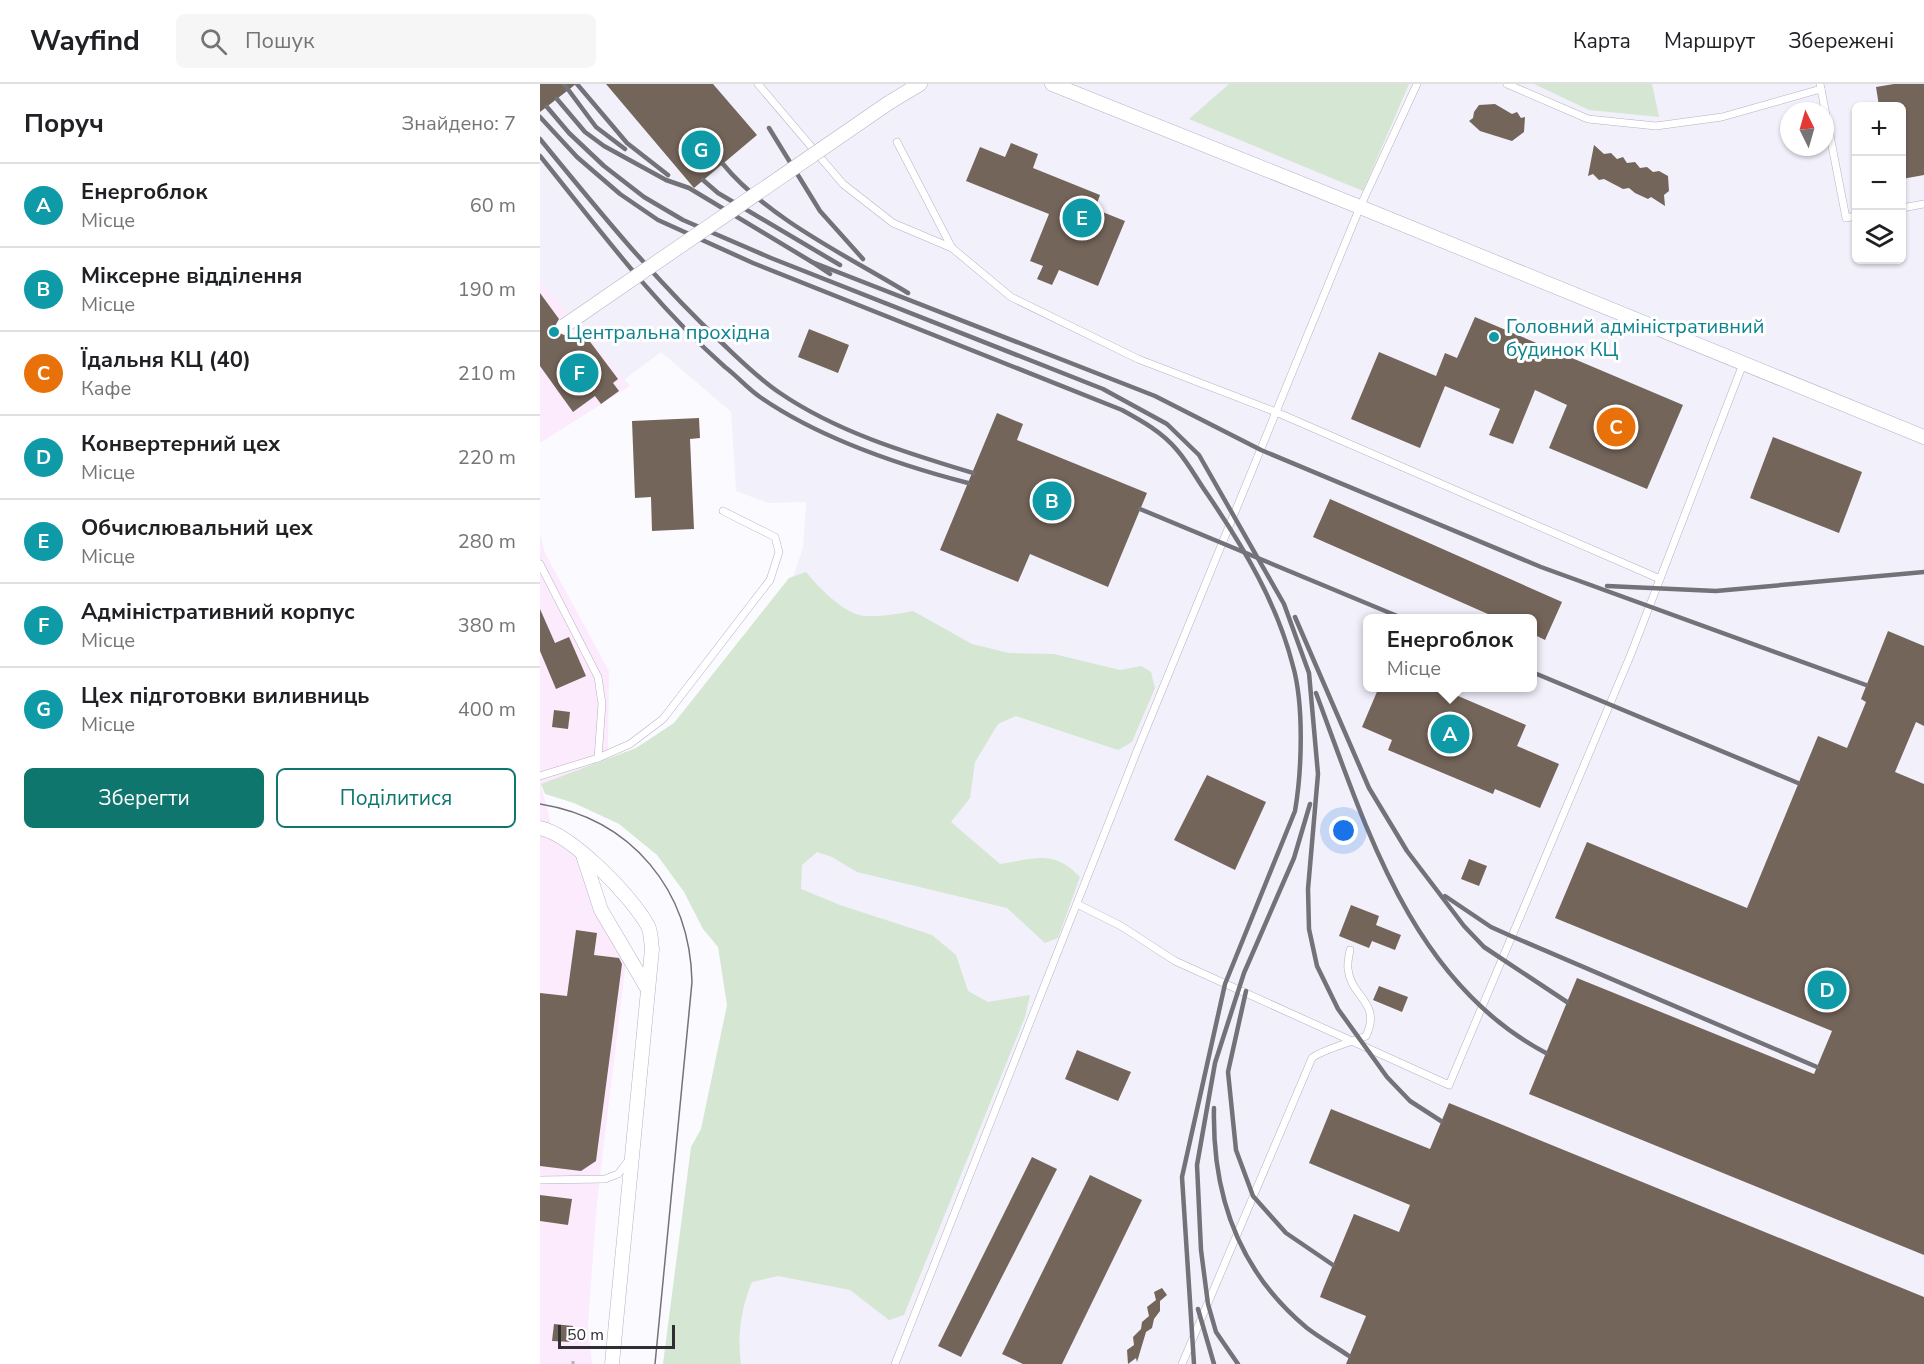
<!DOCTYPE html>
<html lang="uk">
<head>
<meta charset="utf-8">
<style>
	:root { --surface:#fff; --page:#f6f6f6; --text:#202124; --muted:#757577; --line:#e0e0e0; --accent:#0f766e }
	body { margin:0; font-family:"Nunito Sans",sans-serif; background:var(--page); color:var(--text) }
	.controls { position:absolute; right:18px; top:18px; display:grid; overflow:hidden; border-radius:9px; box-shadow:0 2px 4px #0004 }
	.controls button { width:54px; height:54px; display:grid; place-items:center; padding:0; border:0; border-bottom:2px solid var(--line); background:var(--surface); color:var(--text); font:30px sans-serif }
	.compass { position:absolute; left:1240px; top:18px; width:54px; height:54px; border-radius:50%; background:var(--surface); box-shadow:0 2px 4px #0004; rotate:355deg }
	.scale { position:absolute; left:18px; bottom:15px; width:117px; box-sizing:border-box; padding-left:6px; border:3px solid #2f2e35; border-top:0; font-size:16px; line-height:21px; white-space:nowrap; color:#2f2e35; -webkit-text-stroke:4px #fff; paint-order:stroke }
	.you { position:absolute; left:804px; top:747px; width:21px; height:21px; margin:-15px; border:4px solid #fff; border-radius:50%; background:#1a73e8; box-shadow:0 0 0 9px #1a73e833 }
	.badge { display:grid; place-items:center; width:39px; height:39px; border-radius:50%; background:var(--accent); color:#fff; font-size:20px; font-weight:700 }
	.pin { position:absolute; translate:-50% -50%; border:3px solid #fff; box-shadow:0 2px 6px #0006 }
	.popup { position:absolute; left:823px; top:530px; width:174px; height:78px; box-sizing:border-box; display:grid; place-content:center; border-radius:9px; background:var(--surface); filter:drop-shadow(0 2px 4px #0005); font-size:20px; white-space:nowrap; color:var(--muted) }
	.popup b { font-size:22px; color:var(--text) }
	.popup::after { content:''; position:absolute; left:50%; top:100%; margin-left:-12px; border:12px solid transparent; border-top-color:var(--surface) }
	.list { margin:0; padding:0; list-style:none }
	h2 { display:flex; justify-content:space-between; align-items:center; height:78px; margin:0; padding:0 24px; font-size:26px }
	h2 small { font-size:20px; font-weight:400; color:var(--muted) }
	.list li { display:grid; grid-template-columns:39px 1fr auto; gap:18px; align-items:center; box-sizing:border-box; height:84px; padding:0 24px; border-top:2px solid var(--line) }
	.list b { display:block; font-size:22px; white-space:nowrap }
	.list p { margin:0; font-size:20px; white-space:nowrap; color:var(--muted) }
	.list em { font-size:20px; font-style:normal; color:var(--muted) }
	.actions { display:flex; gap:12px; padding:18px 24px }
	.actions a { flex:1; padding:14px 0; border:2px solid var(--accent); border-radius:9px; text-align:center; font-size:21px; color:var(--accent) }
	.actions .main { background:var(--accent); color:#fff }
	.icon { flex:none; width:33px; height:33px; fill:none; stroke:currentColor; stroke-width:2; stroke-linecap:round; stroke-linejoin:round }
	.map { position:relative; flex:none; width:1384px; height:1280px; overflow:hidden }
	header { display:flex; align-items:center; gap:36px; box-sizing:border-box; height:84px; padding:0 30px; background:var(--surface); border-bottom:2px solid var(--line) }
	header strong { font-size:28px }
	nav { display:flex; gap:33px; margin-inline-start:auto; font-size:21px }
	.search { width:420px; height:54px; background:var(--page); display:flex; align-items:center; gap:15px; box-sizing:border-box; padding:0 21px; border-radius:9px; color:var(--muted); font-size:22px }
	main { display:flex }
	aside { flex:1; background:var(--surface) }
	.map>svg:first-child { display:block }
</style>
</head>
<body>
<header>
<strong>Wayfind</strong>
<div class="search"><svg class="icon" aria-label="search" viewBox="0 0 24 24"><circle cx="10" cy="10" r="6"/><path d="M15 15l6 6"/></svg>Пошук</div>
<nav><a>Карта</a><a>Маршрут</a><a>Збережені</a></nav>
</header>
<main>
<aside>
<h2>Поруч<small>Знайдено: 7</small></h2>
<ul class="list">
<li><span class="badge" style="background:#0f9aa8">A</span><div><b>Енергоблок</b><p>Місце</p></div><em>60 m</em></li>
<li><span class="badge" style="background:#0f9aa8">B</span><div><b>Міксерне відділення</b><p>Місце</p></div><em>190 m</em></li>
<li><span class="badge" style="background:#e8710a">C</span><div><b>Їдальня КЦ (40)</b><p>Кафе</p></div><em>210 m</em></li>
<li><span class="badge" style="background:#0f9aa8">D</span><div><b>Конвертерний цех</b><p>Місце</p></div><em>220 m</em></li>
<li><span class="badge" style="background:#0f9aa8">E</span><div><b>Обчислювальний цех</b><p>Місце</p></div><em>280 m</em></li>
<li><span class="badge" style="background:#0f9aa8">F</span><div><b>Адміністративний корпус</b><p>Місце</p></div><em>380 m</em></li>
<li><span class="badge" style="background:#0f9aa8">G</span><div><b>Цех підготовки виливниць</b><p>Місце</p></div><em>400 m</em></li>
</ul>
<div class="actions"><a class="main">Зберегти</a><a>Поділитися</a></div>
</aside>
<div class="map">
<svg width="1384" height="1280" viewBox="0 0 1384 1280">
	<rect width="100%" height="100%" fill="#fbfbff"/>
	<!-- commercial -->
	<g fill="#fcebfd">
		<polygon points="0,195 90,302 0,359"/>
		<polygon points="0,449 5,469 69,587 68,675 1,701 15,755 38,772 86,878 57,1118 48,1241 52,1280 0,1280"/>
	</g>
	<!-- built -->
	<path fill="#f2f0fb" fill-rule="evenodd" d="M0,0H1384V1280H169L250,503L263,463L266,418L228,419L196,407L191,328L121,268L84,296L0,195ZM1316,22H1362V176H1316ZM1249,27H1285V63H1249ZM828,534H992V604H828Z"/>
	<!-- green -->
	<g fill="#d5e6d3">
		<polygon points="689,0 869,0 823,107 649,35"/>
		<polygon points="994,0 1112,0 1119,33 1049,26"/>
		<path d="M266,488C277,502 299,524 316,530C329,535 360,530 373,527L432,560L469,569L514,570L580,586L601,582L611,588L615,604L592,658L578,666L476,632L458,640L435,678L430,714L411,738L460,780C495,775 513,765 540,793L518,854L505,859L467,824L317,788L292,773L277,768L262,781L261,805L300,821L392,851L416,871L428,907L448,918L490,911L485,933L364,1231L349,1236L310,1206L238,1192L212,1198C201,1223 197,1253 201,1280H123L151,1063L161,1045L187,921L178,863L163,845L144,808L117,771L79,740L34,719L5,710L1,700L96,664L134,639L249,494Z"/>
	</g>
	<!-- building -->
	<g fill="#74655a">
		<polygon points="0,0 36,0 0,28"/>
		<polygon points="66,0 173,0 217,51 154,104"/>
		<polygon points="1354,0 1384,0 1384,91 1362,95 1362,22 1339,22 1336,3"/>
		<polygon points="955,20 972,30 977,28 981,34 985,33 984,48 972,57 940,47 929,37 933,34 934,28 939,21"/>
		<polygon points="471,59 498,70 493,84 560,111 555,125 585,137 558,202 519,186 512,201 497,195 503,182 490,177 509,130 426,97 440,63 465,73"/>
		<polygon points="1054,61 1064,70 1071,69 1077,75 1083,73 1087,79 1095,78 1100,84 1107,83 1113,88 1119,87 1128,92 1129,107 1124,111 1125,122 1111,113 1108,115 1095,109 1089,104 1083,105 1064,95 1059,96 1053,90 1048,92"/>
		<polygon points="0,209 19,235 15,242 17,248 24,251 29,249 33,254 42,247 78,295 73,299 79,307 61,320 55,312 33,328 0,282"/>
		<polygon points="935,233 1143,321 1107,405 1009,364 1027,321 995,306 973,360 949,351 960,325 905,302 880,364 811,335 839,268 896,292 905,269 917,274"/>
		<polygon points="269,245 309,261 298,289 258,273"/>
		<polygon points="457,329 483,340 477,356 607,409 568,503 490,470 478,498 400,466"/>
		<polygon points="159,334 160,354 150,355 154,445 112,447 111,413 95,414 92,337"/>
		<polygon points="1233,353 1322,388 1299,449 1210,414"/>
		<polygon points="790,415 1022,518 1005,556 993,550 993,534 957,534 773,453"/>
		<polygon points="0,525 15,559 29,553 46,592 16,605 0,567"/>
		<polygon points="1348,547 1384,562 1384,642 1376,638 1355,688 1384,700 1384,1171 989,1010 1037,894 1274,990 1292,947 1015,834 1047,758 1207,824 1278,652 1307,664 1326,618 1321,615"/>
		<polygon points="839,603 897,603 986,641 977,662 1019,680 1000,724 955,705 953,710 848,666 852,656 822,643"/>
		<polygon points="14,626 30,628 28,645 12,643"/>
		<polygon points="667,691 726,718 695,786 634,756"/>
		<polygon points="929,775 947,782 939,802 921,795"/>
		<polygon points="811,821 839,832 836,841 861,851 855,866 832,857 829,864 799,852"/>
		<polygon points="36,846 57,849 54,871 79,874 82,880 56,1077 41,1087 0,1082 0,909 27,912"/>
		<polygon points="839,902 868,913 862,928 833,916"/>
		<polygon points="537,966 591,988 578,1017 525,995"/>
		<polygon points="909,1019 1384,1213 1384,1280 806,1280 826,1232 780,1213 783,1205 814,1130 859,1148 870,1121 769,1079 791,1025 890,1065"/>
		<polygon points="492,1073 517,1085 421,1273 398,1262"/>
		<polygon points="550,1091 602,1116 522,1280 483,1280 462,1270"/>
		<polygon points="0,1111 32,1115 28,1141 0,1137"/>
		<polygon points="622,1204 627,1211 620,1217 620,1227 614,1235 612,1244 606,1248 597,1278 596,1274 588,1280 587,1266 594,1261 593,1253 601,1245 602,1238 609,1232 607,1223 616,1216 614,1208"/>
		<polygon points="14,1240 33,1242 32,1258 12,1257"/>
	</g>
	<g fill="none" stroke-linecap="round" stroke-linejoin="round">
		<!-- lane casing -->
		<g stroke="#b4b1c4" stroke-width="8">
			<g id="lane">
				<polyline points="218,0 303,100 353,139 412,164"/>
				<polyline points="967,0 1048,35 1116,42 1182,33 1281,5"/>
				<polyline points="1280,0 1306,134 1316,132"/>
				<polyline points="357,58 412,164 471,213 598,275 736,328 1120,495"/>
				<polyline points="1362,124 1384,120"/>
				<polyline points="0,480 58,593 62,620 58,674"/>
				<polyline points="0,692 58,674 90,660 123,635 230,496 239,468 235,453 183,427"/>
				<polyline points="537,820 581,842 635,877 909,1001 1091,570 1203,280"/>
				<polyline points="0,1096 65,1095 78,1090 89,1076"/>
				<polyline points="355,1280 597,667 820,123 877,0"/>
				<path d="M642,1280L772,974C779,967 814,957 826,952C842,918 811,914 808,885C807,879 809,872 810,866"/>
			</g>
		</g>
		<!-- street casing -->
		<g stroke="#b4b1c4" stroke-width="15">
			<g id="street">
				<polyline points="512,0 820,123 1384,353"/>
				<polyline points="350,18 380,0"/>
				<path d="M0,744C33,751 91,812 108,842C111,848 111,858 112,865L72,1280"/>
				<polyline points="43,771 61,826 107,904"/>
			</g>
		</g>
		<!-- path -->
		<polyline stroke="#b3b3b8" stroke-width="3" stroke-dasharray="4.5 4.5" stroke-linecap="butt" points="33,1280 33,1277"/>
		<!-- lane -->
		<use href="#lane" stroke="#fff" stroke-width="7"/>
		<!-- street -->
		<use href="#street" stroke="#fff" stroke-width="14"/>
		<!-- tram -->
		<path stroke="#727278" stroke-width="1.5" d="M0,720C92,735 150,806 152,898L115,1280"/>
		<!-- rail -->
		<g stroke="#727278" stroke-width="4.5">
			<polyline points="24,0 56,43 85,65"/>
			<polyline points="37,0 87,59 128,91"/>
			<polyline points="17,15 45,48 64,62 126,96 149,104 272,178"/>
			<polyline points="7,23 29,49 64,82 104,113 143,136 231,174 563,305 627,340 659,371 744,520 769,589 778,690 768,805 769,845 777,882 798,925 847,993 870,1017 901,1037"/>
			<path d="M0,33L37,73L80,110L118,136L213,179L582,326C602,337 622,348 637,366C649,380 658,397 668,411C704,464 737,519 753,582C764,621 762,686 755,727L685,900L642,1093L654,1280"/>
			<polyline points="229,44 280,127 323,175"/>
			<path d="M0,55C58,126 115,196 182,259C200,276 219,295 240,309C297,348 367,369 433,389"/>
			<path d="M0,72C59,145 114,220 185,283C197,292 207,304 220,313C279,354 359,381 428,399"/>
			<path d="M183,80C227,134 309,173 368,209"/>
			<polyline points="163,96 178,109 300,181"/>
			<polyline points="290,190 272,178 615,312 721,366 1001,483 1326,601"/>
			<polyline points="600,425 862,534"/>
			<polyline points="1067,502 1176,507 1384,488"/>
			<polyline points="755,533 829,704 867,767 924,842 944,863 1027,918"/>
			<polyline points="992,588 1258,699"/>
			<path d="M776,609C826,743 871,898 1006,969"/>
			<polyline points="905,812 951,843 971,852 1277,983"/>
			<polyline points="706,907 688,988 696,1066 713,1112 746,1149 793,1181"/>
			<path d="M674,1024C672,1111 698,1187 767,1244C780,1254 796,1263 809,1272"/>
			<polyline points="658,1225 674,1280"/>
			<polyline points="698,1280 676,1248 668,1220 661,1166 657,1081 675,979 704,889 754,774 770,720"/>
		</g>
		<!-- street-bridge casing -->
		<g stroke="#b4b1c4" stroke-width="15" stroke-linecap="butt">
			<polyline id="street-bridge" points="24,242 350,18"/>
		</g>
		<!-- street-bridge -->
		<use href="#street-bridge" stroke="#fff" stroke-width="14"/>
	</g>
	<!-- markers -->
	<g fill="#0f9aa8" stroke="#fff" stroke-width="2">
		<circle cx="14" cy="248" r="6"/>
		<circle cx="954" cy="253" r="6"/>
	</g>
	<g text-anchor="middle" dominant-baseline="central" stroke-width="6" stroke-linejoin="round" paint-order="stroke">
		<!-- culture labels -->
		<g font-size="20" fill="#0d838f" stroke="#fff" text-anchor="start">
			<text x="966" y="242">Головний адміністративний<tspan x="966" dy="23">будинок КЦ</tspan></text>
			<text x="26" y="248">Центральна прохідна</text>
		</g>
	</g>
</svg>
<div class="controls">
<button>+</button>
<button>−</button>
<button><svg class="icon" aria-label="layers" viewBox="0 0 24 24"><path d="M12 4l9 5-9 5-9-5zM3 14l9 5 9-5"/></svg></button>
</div>
<svg class="compass" viewBox="-18 -18 36 36"><path d="M0-13l5 13h-10z" fill="#e53935"/><path d="M0 13l5-13h-10z" fill="#757577"/></svg>
<div class="scale">50 m</div>
<div class="you"></div>
<div class="pin badge" style="left:910px;top:650px;background:#0f9aa8">A</div>
<div class="popup"><b>Енергоблок</b>Місце</div>
<div class="pin badge" style="left:512px;top:417px;background:#0f9aa8">B</div>
<div class="pin badge" style="left:1076px;top:343px;background:#e8710a">C</div>
<div class="pin badge" style="left:1287px;top:906px;background:#0f9aa8">D</div>
<div class="pin badge" style="left:542px;top:134px;background:#0f9aa8">E</div>
<div class="pin badge" style="left:39px;top:289px;background:#0f9aa8">F</div>
<div class="pin badge" style="left:161px;top:66px;background:#0f9aa8">G</div>
</div>
</main>
</body>
</html>
